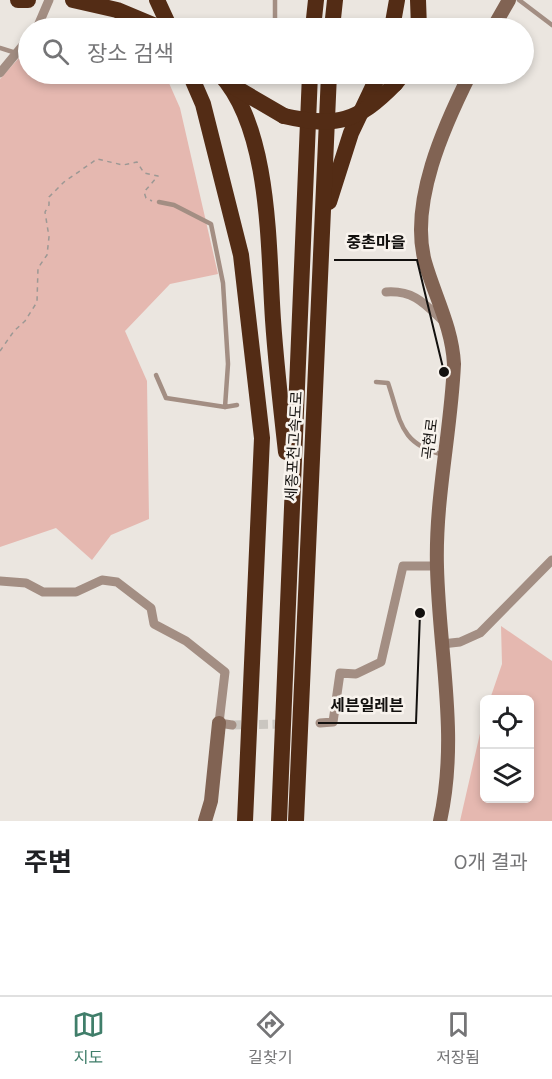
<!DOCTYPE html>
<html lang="ko">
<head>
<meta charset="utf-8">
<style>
	:root { --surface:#fff; --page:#f2f2f2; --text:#202124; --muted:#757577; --line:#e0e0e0; --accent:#407e6a }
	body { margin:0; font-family:"DM Sans","Noto Sans KR",sans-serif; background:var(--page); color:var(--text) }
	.controls { position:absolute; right:18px; bottom:18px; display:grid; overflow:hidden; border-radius:9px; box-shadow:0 3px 9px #0003 }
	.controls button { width:54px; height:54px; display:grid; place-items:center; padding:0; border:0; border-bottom:2px solid var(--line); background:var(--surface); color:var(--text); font:30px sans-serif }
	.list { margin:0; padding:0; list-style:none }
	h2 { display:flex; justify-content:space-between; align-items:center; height:78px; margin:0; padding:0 24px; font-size:26px }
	h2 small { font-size:20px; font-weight:400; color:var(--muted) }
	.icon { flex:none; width:33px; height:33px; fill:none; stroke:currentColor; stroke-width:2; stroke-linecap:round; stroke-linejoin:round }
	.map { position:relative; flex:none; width:552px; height:821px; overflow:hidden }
	.search { position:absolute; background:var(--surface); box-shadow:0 3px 9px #0003; left:18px; right:18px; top:18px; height:66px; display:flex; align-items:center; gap:15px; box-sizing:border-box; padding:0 21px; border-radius:33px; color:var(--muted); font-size:22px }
	.sheet { height:174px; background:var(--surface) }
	nav { display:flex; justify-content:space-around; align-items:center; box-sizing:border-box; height:84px; border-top:2px solid var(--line); background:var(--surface); font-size:16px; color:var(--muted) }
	nav a { display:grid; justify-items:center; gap:3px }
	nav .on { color:var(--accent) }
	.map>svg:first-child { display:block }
</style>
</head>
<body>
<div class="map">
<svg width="552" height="821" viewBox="0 0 552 821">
	<rect width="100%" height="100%" fill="#ebe6e0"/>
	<!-- green -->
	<g fill="#e5b8b0">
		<polygon points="81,18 118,28 56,28"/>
		<polygon points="28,48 28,74 165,74 180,108 218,274 170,284 125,331 147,381 149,519 111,535 92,560 56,528 0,547 0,79"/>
		<polygon points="501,626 552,661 552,821 460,821 484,716 484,798 530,798 530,700 490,699 502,664"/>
	</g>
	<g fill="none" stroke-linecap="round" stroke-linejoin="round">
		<!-- street-tunnel -->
		<polyline stroke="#cac6c0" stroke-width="9" stroke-dasharray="9 4.5" stroke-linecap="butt" points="232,725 285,724"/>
		<!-- path -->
		<polyline stroke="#9c9894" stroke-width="1.5" stroke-dasharray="4.5 4.5" stroke-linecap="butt" points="0,351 14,331 25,321 37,302 38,268 47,255 49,237 45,212 49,205 49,197 64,182 97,159 123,165 137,162 144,173 158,176 144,192 146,198 152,201"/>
		<!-- lane -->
		<g stroke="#a38e83" stroke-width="4.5">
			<polyline points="275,0 275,28"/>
			<polyline points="519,0 552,25"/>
			<polyline points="0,48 16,53"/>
			<polyline points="235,79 240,81 260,74"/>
			<polyline points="159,202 174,205 211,224 223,283 228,364 225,407 237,405"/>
			<polyline points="156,375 166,398 225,407"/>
			<path d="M376,382L388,383C401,421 399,444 444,455"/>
		</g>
		<!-- street -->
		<g stroke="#a38e83" stroke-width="9">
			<polyline points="37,28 49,0"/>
			<polyline points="0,73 28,39"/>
			<path d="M386,292C414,290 425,304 444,322"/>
			<polyline points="0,581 26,583 43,592 76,592 102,580 117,582 151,608 154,624 186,641 225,672 219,723 232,725"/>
			<polyline points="442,644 460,642 480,633 552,560"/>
			<polyline points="320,723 333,722 340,673 356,674 381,662 403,566 437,566"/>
		</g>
		<!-- secondary -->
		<g stroke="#816353" stroke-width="14">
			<polyline points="493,28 509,0"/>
			<polyline points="205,821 211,801 219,723"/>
			<path d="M440,821C459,736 439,653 437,567C435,499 451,432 454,364C452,327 435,297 425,262C409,203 444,126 470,74"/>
		</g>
		<!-- highway -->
		<g stroke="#532c15" stroke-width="16">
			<polyline points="18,0 28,0"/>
			<polyline points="73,0 117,10 160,28"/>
			<polyline points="157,0 170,28"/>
			<polyline points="418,0 419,28"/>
			<polyline points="313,28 316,0"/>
			<polyline points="332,28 335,0"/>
			<polyline points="392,28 397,0"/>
			<polyline points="190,74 203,104 241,255 262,438 245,821"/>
			<path d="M220,74C271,129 268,247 273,320C276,364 281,408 286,452"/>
			<polyline points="395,84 403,74"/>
			<polyline points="231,85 284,116"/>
			<polyline points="329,202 351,133 379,74"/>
			<polyline points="279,821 310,74"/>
			<polyline points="296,821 329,74"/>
		</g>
		<!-- highway-bridge -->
		<path stroke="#532c15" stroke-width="16" d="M284,116C336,128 358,122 395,84"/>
	</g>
	<g text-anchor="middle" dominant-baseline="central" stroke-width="5" stroke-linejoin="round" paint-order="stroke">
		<!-- street labels -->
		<g font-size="15" fill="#12100e" stroke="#f8f3ed">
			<text transform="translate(430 439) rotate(-83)">곡현로</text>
			<text transform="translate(294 446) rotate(-87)">세종포천고속도로</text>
		</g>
	</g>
	<!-- callouts -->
	<path fill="none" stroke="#12100e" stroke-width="2" d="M444 372L417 260H334M420 613L416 723H318"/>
	<g fill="#12100e" stroke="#f8f3ed" stroke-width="2">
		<circle cx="444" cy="372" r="6"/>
		<circle cx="420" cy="613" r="6"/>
	</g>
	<g font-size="16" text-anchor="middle" font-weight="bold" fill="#12100e" stroke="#f8f3ed" stroke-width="5" stroke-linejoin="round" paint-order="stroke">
		<text x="376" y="248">중촌마을</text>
		<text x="367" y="711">세븐일레븐</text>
	</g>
</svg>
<div class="controls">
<button><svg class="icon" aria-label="locate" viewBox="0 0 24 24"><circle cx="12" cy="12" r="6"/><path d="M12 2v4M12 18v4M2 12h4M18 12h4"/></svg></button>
<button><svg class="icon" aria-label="layers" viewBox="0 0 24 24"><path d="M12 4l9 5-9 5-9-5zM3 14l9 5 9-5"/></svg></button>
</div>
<div class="search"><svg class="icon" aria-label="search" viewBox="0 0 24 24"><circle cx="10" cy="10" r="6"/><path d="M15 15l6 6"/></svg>장소 검색</div>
</div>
<section class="sheet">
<h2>주변<small>0개 결과</small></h2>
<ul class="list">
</ul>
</section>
<nav>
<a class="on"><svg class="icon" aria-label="map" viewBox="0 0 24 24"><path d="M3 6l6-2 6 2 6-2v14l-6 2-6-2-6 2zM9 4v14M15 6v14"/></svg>지도</a>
<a><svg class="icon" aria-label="directions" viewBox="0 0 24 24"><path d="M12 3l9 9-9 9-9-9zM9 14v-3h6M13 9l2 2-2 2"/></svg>길찾기</a>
<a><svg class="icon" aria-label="saved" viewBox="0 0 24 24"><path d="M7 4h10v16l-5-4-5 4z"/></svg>저장됨</a>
</nav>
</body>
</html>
